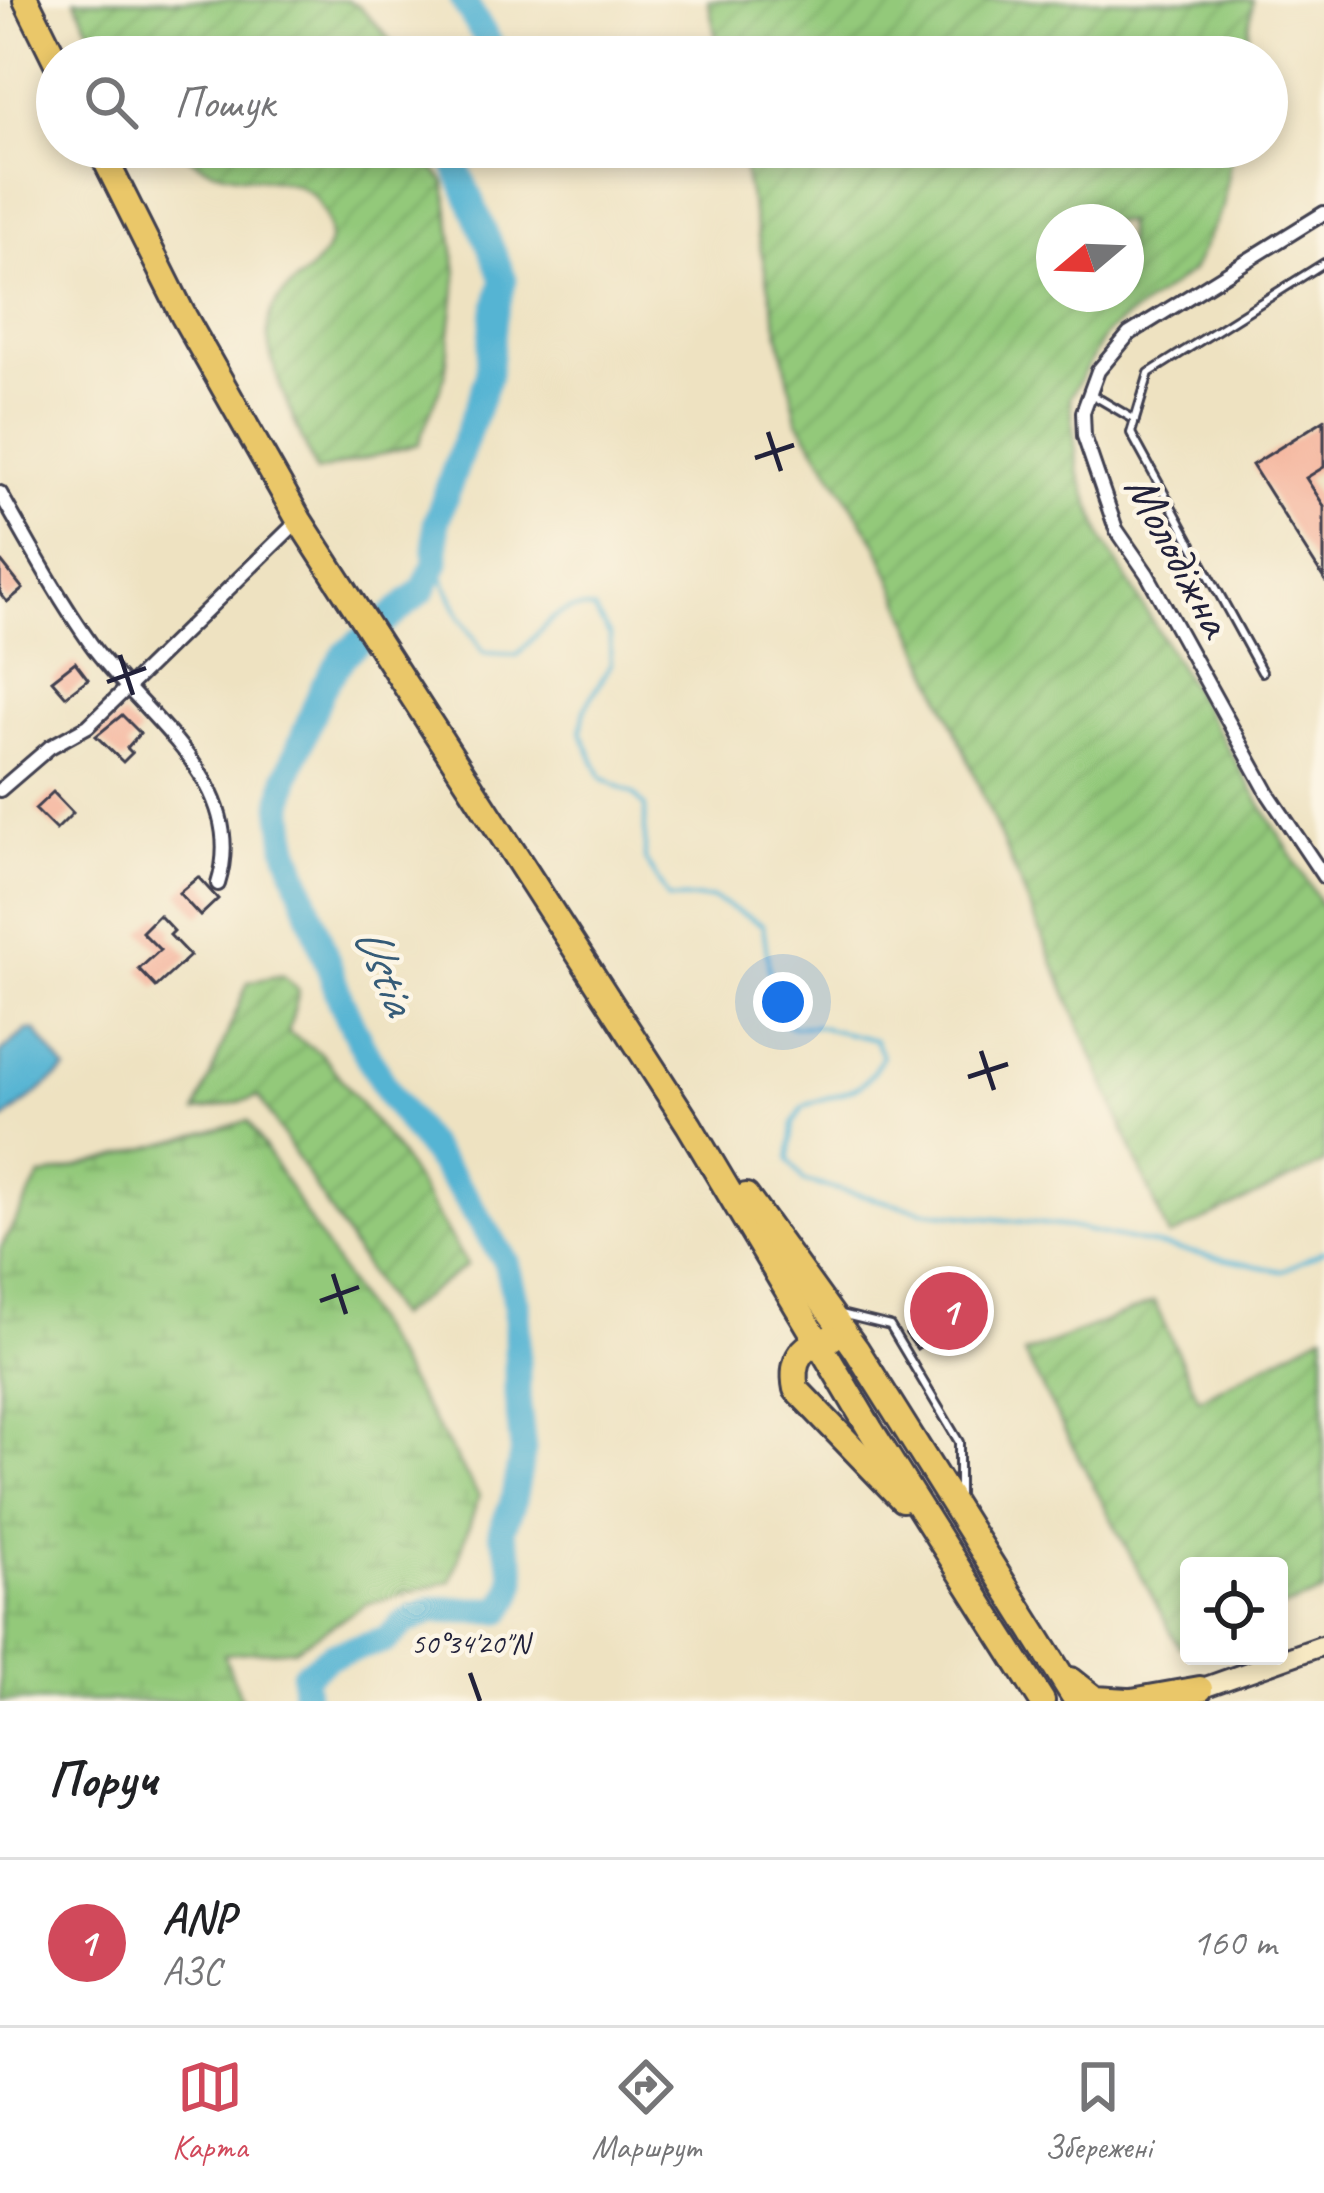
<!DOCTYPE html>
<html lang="uk">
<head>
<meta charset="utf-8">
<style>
	:root { --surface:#fff; --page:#f6f6f6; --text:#202124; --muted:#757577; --line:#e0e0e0; --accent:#d1495b }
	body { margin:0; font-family:Caveat,sans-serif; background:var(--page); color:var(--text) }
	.controls { position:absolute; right:36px; bottom:36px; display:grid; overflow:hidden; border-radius:12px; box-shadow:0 6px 18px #0003 }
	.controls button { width:108px; height:108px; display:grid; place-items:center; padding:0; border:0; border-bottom:3px solid var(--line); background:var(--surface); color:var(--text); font:60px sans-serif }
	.compass { position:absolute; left:1036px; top:204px; width:108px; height:108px; border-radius:50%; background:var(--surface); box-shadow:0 6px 18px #0003; rotate:251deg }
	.you { position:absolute; left:783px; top:1002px; width:42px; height:42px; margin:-30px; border:9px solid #fff; border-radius:50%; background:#1a73e8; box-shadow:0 0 0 18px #1a73e833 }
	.badge { display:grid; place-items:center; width:78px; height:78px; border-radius:50%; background:var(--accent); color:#fff; font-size:39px; font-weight:700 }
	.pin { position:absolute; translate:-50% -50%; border:6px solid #fff; box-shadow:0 3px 12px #0006 }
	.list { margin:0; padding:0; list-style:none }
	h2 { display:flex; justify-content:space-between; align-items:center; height:156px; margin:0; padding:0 48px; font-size:51px }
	h2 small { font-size:39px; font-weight:400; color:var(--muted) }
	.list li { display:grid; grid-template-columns:78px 1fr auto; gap:36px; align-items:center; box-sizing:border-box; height:168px; padding:0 48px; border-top:3px solid var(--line) }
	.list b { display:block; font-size:45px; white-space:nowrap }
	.list p { margin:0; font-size:39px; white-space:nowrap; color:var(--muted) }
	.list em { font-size:39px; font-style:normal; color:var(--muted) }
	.icon { flex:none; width:66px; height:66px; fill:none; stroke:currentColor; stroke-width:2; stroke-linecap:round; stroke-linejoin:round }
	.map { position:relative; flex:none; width:1324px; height:1701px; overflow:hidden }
	.search { position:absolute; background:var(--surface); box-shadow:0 6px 18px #0003; left:36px; right:36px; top:36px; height:132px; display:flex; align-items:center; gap:30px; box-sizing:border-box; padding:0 42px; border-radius:66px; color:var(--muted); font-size:45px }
	.sheet { height:324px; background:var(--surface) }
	nav { display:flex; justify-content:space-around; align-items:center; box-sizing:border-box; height:168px; border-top:3px solid var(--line); background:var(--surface); font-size:33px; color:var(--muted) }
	nav a { display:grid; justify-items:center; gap:6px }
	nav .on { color:var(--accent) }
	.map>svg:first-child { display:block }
</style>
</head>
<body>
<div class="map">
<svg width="1324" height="1701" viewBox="0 0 1324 1701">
	<defs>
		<pattern id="wetland-marsh" width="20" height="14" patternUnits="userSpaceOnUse" patternTransform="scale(3)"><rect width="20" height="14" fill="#93c97a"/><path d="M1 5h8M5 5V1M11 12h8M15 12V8" fill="none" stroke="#7eac6a"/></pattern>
		<pattern id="garden-furrows" width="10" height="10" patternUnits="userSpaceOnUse" patternTransform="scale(3)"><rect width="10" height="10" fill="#93c97a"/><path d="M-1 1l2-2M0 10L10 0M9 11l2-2" fill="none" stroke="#7eac6a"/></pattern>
	</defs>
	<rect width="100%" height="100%" fill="#fcf5e5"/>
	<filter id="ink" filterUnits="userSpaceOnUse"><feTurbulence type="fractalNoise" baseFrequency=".00833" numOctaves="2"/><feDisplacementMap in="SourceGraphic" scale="24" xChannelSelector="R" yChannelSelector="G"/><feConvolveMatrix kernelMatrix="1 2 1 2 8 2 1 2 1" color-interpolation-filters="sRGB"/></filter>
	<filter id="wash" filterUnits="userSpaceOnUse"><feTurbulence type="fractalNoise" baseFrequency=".004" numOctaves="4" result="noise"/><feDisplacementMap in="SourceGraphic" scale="48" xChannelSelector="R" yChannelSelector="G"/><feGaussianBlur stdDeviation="2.7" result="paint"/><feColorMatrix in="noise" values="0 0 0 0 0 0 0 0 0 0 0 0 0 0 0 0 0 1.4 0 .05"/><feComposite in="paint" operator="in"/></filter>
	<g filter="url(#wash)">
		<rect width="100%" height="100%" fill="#eee2c1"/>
		<!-- wetland -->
		<polygon fill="url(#wetland-marsh)" stroke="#5a765a" stroke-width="3" points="248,1121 479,1496 451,1581 366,1604 294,1649 224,1654 242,1701 0,1701 0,1249 40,1177"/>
		<!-- garden -->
		<g fill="url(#garden-furrows)" stroke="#5a765a" stroke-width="3" fill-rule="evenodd">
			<polygon points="75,0 346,0 359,6 406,57 103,57"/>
			<polygon points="708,0 1253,0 1245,57 720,57"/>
			<path d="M178,147H422L423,158L445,182L457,273L445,376L418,444L316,472C302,436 263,360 268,324C275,273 360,269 318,202C295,165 217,193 178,147Z"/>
			<path d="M739,147H1232L1223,206L1192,271L1106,333L1070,397L1078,471L1102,537L1324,910V1163L1169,1237L877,544L797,419ZM1054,222H1126V294H1054Z"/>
			<polygon points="283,975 299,991 288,1032 322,1054 398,1152 467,1265 396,1317 259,1097 196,1112 248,982"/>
			<polygon points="1154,1302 1199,1399 1324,1333 1324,1592 1279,1609 1279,1566 1189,1566 1189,1643 1179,1647 1024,1354"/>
		</g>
		<!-- water -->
		<polygon fill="#54b4d3" stroke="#3b6b87" stroke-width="3" points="27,1030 36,1031 66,1070 0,1123 0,1053"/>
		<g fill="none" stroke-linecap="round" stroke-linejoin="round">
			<!-- stream -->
			<path stroke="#54b4d3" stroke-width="4.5" d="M436,563L459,615L484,653L517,655C543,631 555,601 594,610L610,636L611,664L585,708L581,732L602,778L634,794L645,807V860L669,899L712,898L763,925L776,1020L793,1027L816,1026L875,1040L882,1056C863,1099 839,1089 803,1107L793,1124L789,1160L804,1181L923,1211L1070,1227L1281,1271L1324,1251"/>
			<!-- river -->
			<g stroke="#54b4d3" stroke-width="27">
				<polyline points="463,0 498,57"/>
				<path d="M305,1701L304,1675L331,1655L386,1640L405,1622L432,1610H501C524,1581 512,1563 501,1531L512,1505L523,1450L517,1396V1306L506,1262L465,1196L391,1097L359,1040L341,1001L287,847L282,805L287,777L323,687L344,655L423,590L436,563V522L488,376L494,318L504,279L457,168L454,147"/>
			</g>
		</g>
		<g id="blocks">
			<!-- building -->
			<g fill="#f4b098">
				<polygon points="1324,420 1324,467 1306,478 1324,506 1324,579 1252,465"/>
				<polygon points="0,560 23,589 7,602 0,593"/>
				<polygon points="75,662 88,679 66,696 52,680"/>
				<polygon points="122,715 140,733 127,748 132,753 123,762 96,736"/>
				<polygon points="53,792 73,813 56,830 35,809"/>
				<polygon points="198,877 218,899 200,916 179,893"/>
				<polygon points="159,915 174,931 170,935 190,956 156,987 139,969 160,950 142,932"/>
				<polygon points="952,1297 971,1323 952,1336 945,1331 917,1349 906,1334 935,1316 938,1306"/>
			</g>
		</g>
	</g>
	<g filter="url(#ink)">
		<use href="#blocks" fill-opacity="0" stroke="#413f4f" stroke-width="3"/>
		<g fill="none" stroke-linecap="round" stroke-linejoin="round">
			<!-- lane casing -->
			<g stroke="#413f4f" stroke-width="12">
				<g id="lane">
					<polyline points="1091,394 1135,420"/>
					<polyline points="1262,672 1131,433 1149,373 1324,263"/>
					<polyline points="841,1314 890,1326 959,1442 959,1495"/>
				</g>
			</g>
			<!-- street casing -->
			<g stroke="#413f4f" stroke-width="18">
				<g id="street">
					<polyline points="1324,213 1129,334 1098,371 1083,412 1084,436 1116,529 1147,574 1269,795 1324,877"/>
					<path d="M0,493C29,544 57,596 91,644C142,716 250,782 218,884"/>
					<polyline points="0,790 50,747 88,726 299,520"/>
				</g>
			</g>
			<!-- secondary casing -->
			<g stroke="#413f4f" stroke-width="24">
				<polyline id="secondary" points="1200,1689 1324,1645"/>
			</g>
			<!-- highway casing -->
			<g stroke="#413f4f" stroke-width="30">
				<g id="highway">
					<polyline points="26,0 57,63"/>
					<polyline points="99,147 183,315 299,520 689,1125 870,1429 1042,1701"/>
					<polyline points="746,1196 856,1349 1077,1701"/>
					<path d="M832,1338C803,1342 790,1359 796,1389L902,1499"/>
					<polyline points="1071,1680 1095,1699 1128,1701"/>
					<polyline points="1132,1701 1200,1689"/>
				</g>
			</g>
			<!-- lane -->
			<use href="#lane" stroke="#fff" stroke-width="6"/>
			<!-- street -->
			<use href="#street" stroke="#fff" stroke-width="12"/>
			<!-- secondary -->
			<use href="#secondary" stroke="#f7e9c3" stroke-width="18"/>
			<!-- highway -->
			<use href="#highway" stroke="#eac769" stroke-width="24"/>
		</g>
	</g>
	<!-- ticks -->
	<path fill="none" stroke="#22223b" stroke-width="4.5" d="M768,432L781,471M755,458L794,445M120,655L133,695M107,682L146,668M981,1051L994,1090M968,1077L1008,1064M333,1274L346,1314M320,1301L359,1287M470,1673L480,1701"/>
	<g text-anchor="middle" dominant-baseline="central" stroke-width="9" stroke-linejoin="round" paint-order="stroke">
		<!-- street labels -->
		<g font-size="48" fill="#22223b" stroke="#fcf5e5">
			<text transform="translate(1179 555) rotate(62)">Молодіжна</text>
		</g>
		<!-- water labels -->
		<g font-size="51" font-style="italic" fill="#365c78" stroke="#fcf5e5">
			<text transform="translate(386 969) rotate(68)">Ustia</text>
		</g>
	</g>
	<g font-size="30" text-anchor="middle" fill="#22223b" stroke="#fcf5e5" stroke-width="9" stroke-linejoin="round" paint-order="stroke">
		<text x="470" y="1653">50°34'20"N</text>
	</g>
</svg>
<div class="controls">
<button><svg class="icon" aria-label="locate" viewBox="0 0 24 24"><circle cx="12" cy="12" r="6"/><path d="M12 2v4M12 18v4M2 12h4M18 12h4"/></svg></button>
</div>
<svg class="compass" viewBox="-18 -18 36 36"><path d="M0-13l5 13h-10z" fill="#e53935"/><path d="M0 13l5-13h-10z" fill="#757577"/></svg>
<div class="you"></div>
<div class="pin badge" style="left:949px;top:1311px">1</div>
<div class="search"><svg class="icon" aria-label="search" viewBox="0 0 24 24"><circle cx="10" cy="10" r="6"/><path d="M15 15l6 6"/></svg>Пошук</div>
</div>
<section class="sheet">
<h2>Поруч<small></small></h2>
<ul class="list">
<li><span class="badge">1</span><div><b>ANP</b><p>АЗС</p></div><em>160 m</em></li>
</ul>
</section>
<nav>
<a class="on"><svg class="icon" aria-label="map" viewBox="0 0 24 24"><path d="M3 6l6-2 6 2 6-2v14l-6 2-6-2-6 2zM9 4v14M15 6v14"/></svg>Карта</a>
<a><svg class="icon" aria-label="directions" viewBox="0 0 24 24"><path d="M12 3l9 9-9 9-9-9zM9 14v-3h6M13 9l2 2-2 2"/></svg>Маршрут</a>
<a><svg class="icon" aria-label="saved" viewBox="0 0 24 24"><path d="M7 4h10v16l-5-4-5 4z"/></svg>Збережені</a>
</nav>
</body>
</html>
